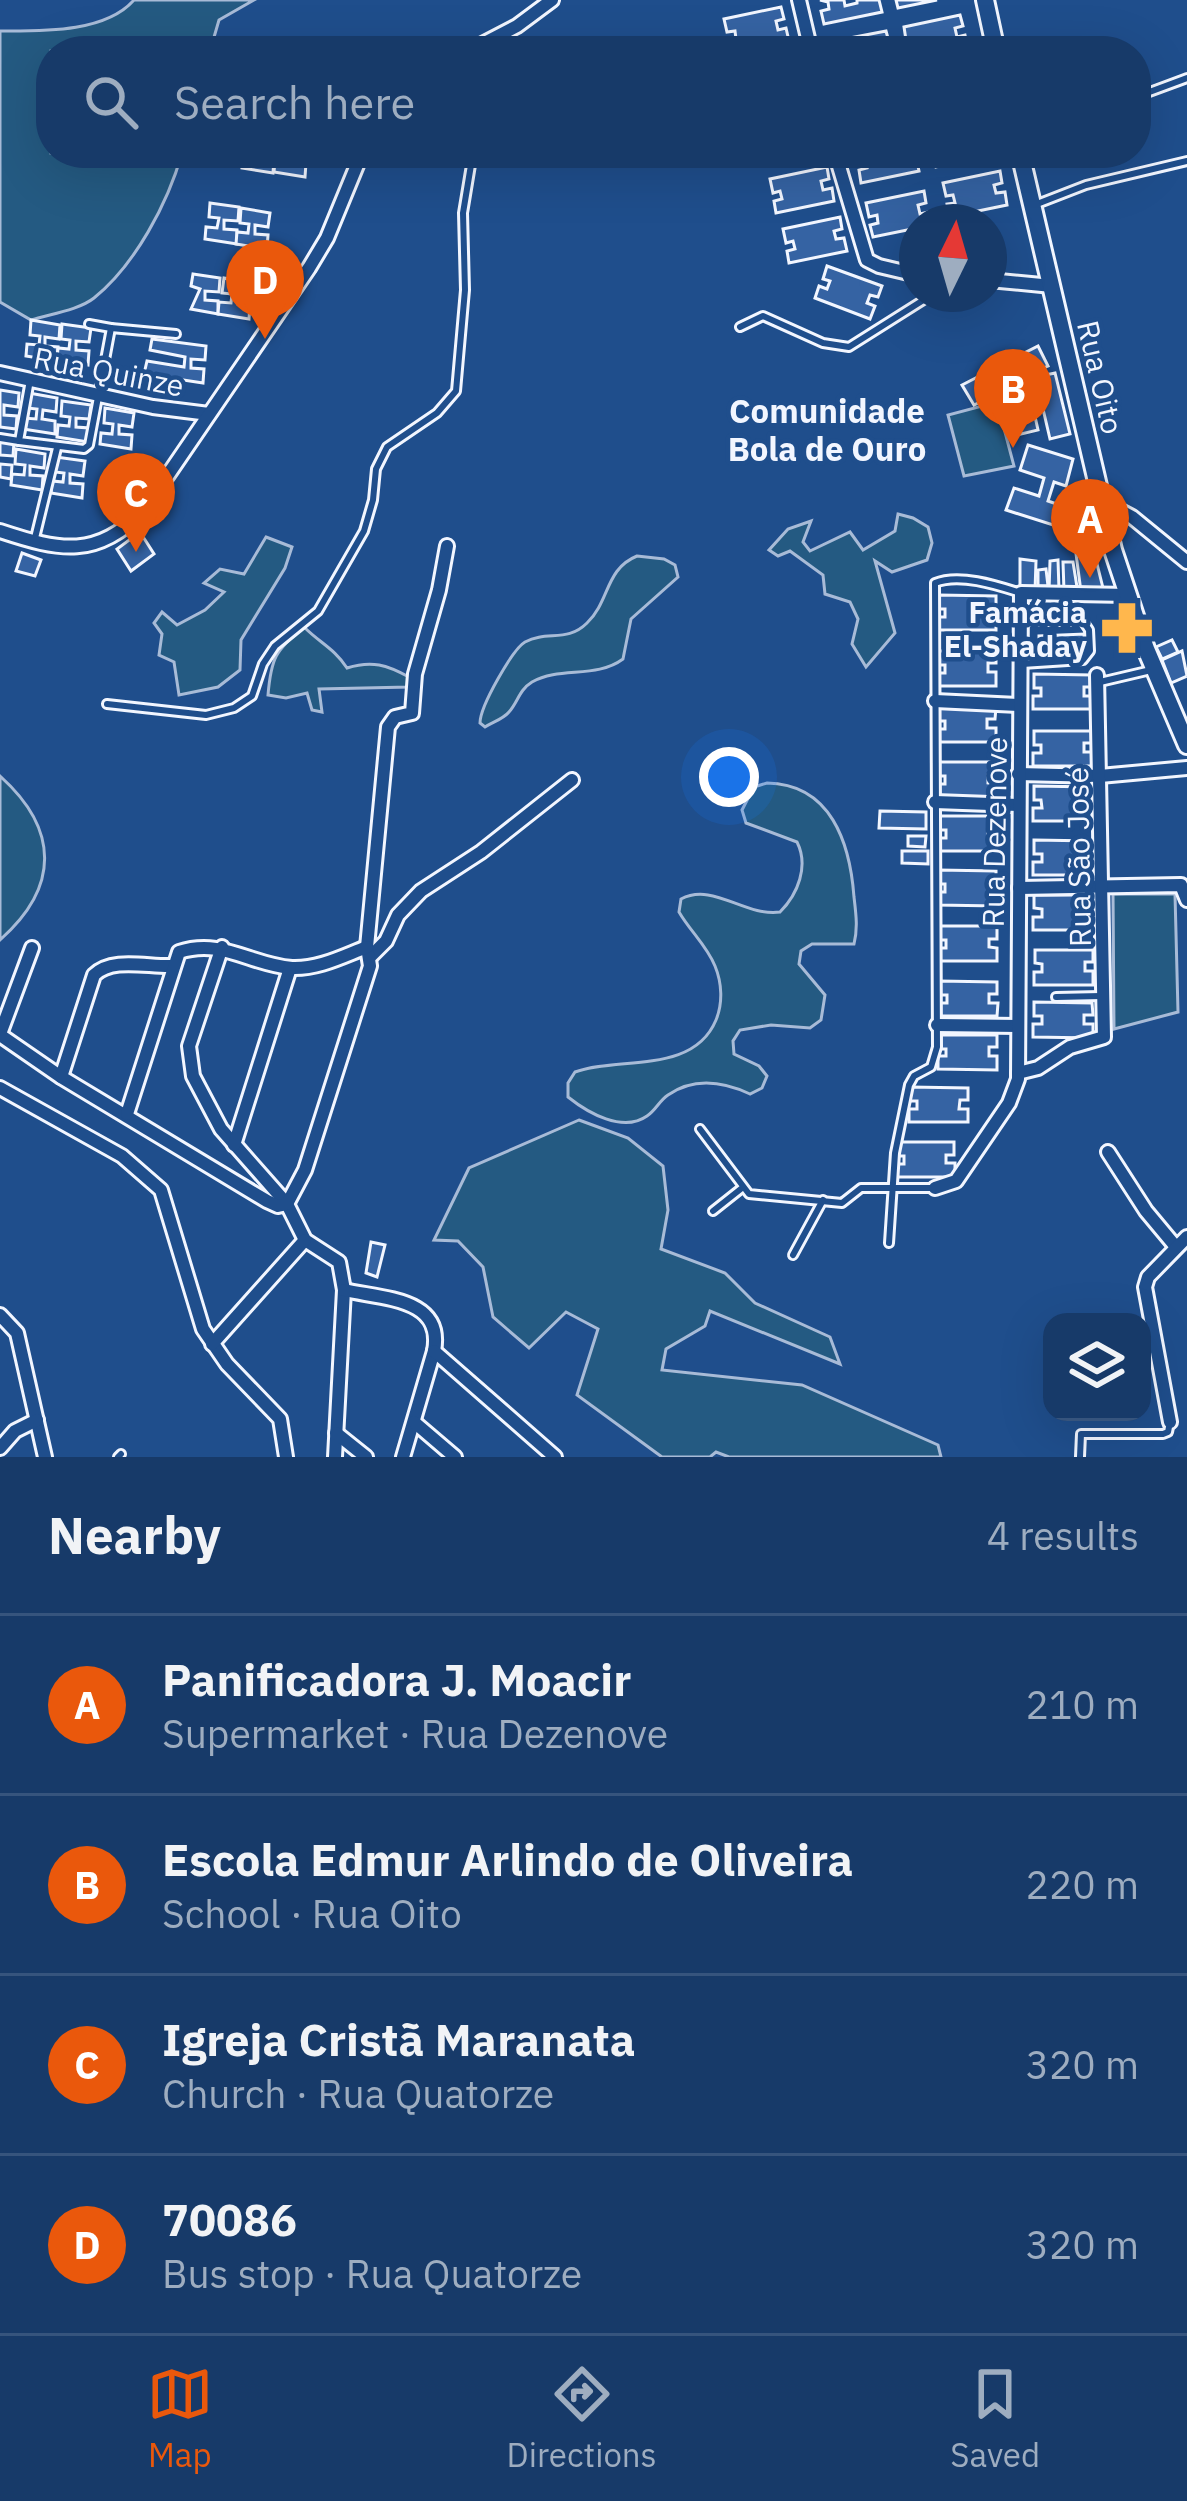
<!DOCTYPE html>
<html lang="en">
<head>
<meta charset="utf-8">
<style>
	:root { --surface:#173a69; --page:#20416f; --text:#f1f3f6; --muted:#9eadc0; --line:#36547d; --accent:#ea580c }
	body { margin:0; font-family:"IBM Plex Sans",sans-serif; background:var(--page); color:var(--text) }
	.controls { position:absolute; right:36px; bottom:36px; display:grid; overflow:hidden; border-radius:24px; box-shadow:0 12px 48px #0002 }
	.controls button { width:108px; height:108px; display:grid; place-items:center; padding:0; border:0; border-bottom:3px solid var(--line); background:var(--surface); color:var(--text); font:60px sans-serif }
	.compass { position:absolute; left:899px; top:204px; width:108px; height:108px; border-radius:50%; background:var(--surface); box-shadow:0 12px 48px #0002; rotate:5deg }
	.you { position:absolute; left:729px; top:777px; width:42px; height:42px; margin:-30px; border:9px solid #fff; border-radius:50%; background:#1a73e8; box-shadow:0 0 0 18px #1a73e833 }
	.badge { display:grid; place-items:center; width:78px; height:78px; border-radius:50%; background:var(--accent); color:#fff; font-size:39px; font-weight:700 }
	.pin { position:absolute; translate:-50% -99px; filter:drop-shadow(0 3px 6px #0008) }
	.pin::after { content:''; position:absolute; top:63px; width:42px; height:36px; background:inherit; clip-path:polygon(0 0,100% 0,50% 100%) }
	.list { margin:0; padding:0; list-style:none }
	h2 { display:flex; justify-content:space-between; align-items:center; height:156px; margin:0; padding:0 48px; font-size:51px }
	h2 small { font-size:39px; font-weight:400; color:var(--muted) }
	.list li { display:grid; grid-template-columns:78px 1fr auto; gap:36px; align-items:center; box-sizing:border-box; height:180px; padding:0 48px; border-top:3px solid var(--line) }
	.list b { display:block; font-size:45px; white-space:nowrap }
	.list p { margin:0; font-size:39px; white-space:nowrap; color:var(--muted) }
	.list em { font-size:39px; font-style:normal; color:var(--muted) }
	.icon { flex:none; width:66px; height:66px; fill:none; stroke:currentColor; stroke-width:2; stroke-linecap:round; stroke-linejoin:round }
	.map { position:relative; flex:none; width:1187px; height:1457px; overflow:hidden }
	.search { position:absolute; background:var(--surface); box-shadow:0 12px 48px #0002; left:36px; right:36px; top:36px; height:132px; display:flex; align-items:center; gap:30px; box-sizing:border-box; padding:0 42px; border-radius:48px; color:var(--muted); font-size:45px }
	.sheet { height:876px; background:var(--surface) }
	nav { display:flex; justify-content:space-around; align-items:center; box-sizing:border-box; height:168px; border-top:3px solid var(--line); background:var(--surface); font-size:33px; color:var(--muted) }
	nav a { display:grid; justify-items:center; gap:6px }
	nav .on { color:var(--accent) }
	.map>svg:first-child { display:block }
</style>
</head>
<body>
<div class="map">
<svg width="1187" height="1457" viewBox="0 0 1187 1457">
	<rect width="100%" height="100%" fill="#1f4e8c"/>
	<!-- green -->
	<g fill="#245a82" stroke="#a8bbd7" stroke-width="3">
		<path d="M134,0H254L219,20L210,51H51V153H182C168,203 135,265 94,298C79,310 50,314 31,320L0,302V31C42,31 105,33 134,0Z"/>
		<polygon points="997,402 1014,466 964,476 948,415"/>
		<polygon points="898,514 913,518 928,527 932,543 927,560 892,572 875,561 895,633 866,667 852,644 858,619 850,602 825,594 823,575 790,551 778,556 769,550 788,529 811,521 803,542 810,551 850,532 863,550 895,531"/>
		<polygon points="266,537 292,547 285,568 241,640 240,670 218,687 179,695 174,662 159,655 162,634 154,623 162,612 177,625 205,610 224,592 204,583 220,569 244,574"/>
		<path d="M637,556L664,559L675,565L678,577L631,619L623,659C596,679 560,666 532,682C519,690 518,702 509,712C503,719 493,722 485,727L480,723C480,706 513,649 525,642C547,630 567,643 587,623C610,601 605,569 637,556Z"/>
		<path d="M304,627C320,643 335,649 347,668C372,660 387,665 409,677V687L319,689L322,712L312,710L307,693L286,698L268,695C271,659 275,650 304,627Z"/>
		<path d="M0,776C59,829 60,887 0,940Z"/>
		<path d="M767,783C831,784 850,843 854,897C856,914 858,928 854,944H812L801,951L799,964L825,995L821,1020L810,1028L771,1025L740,1030L733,1041L734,1054L759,1066L767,1076L762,1088L750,1094C722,1081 694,1077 668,1095C659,1101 656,1110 647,1116C623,1133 588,1113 568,1097V1083L575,1072C619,1056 693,1075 716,1020C723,1003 722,983 715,966C707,946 690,931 679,912L681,899C713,882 745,917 780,912C798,894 809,866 797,842L746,823L742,810L754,787Z"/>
		<polygon points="1113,894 1175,894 1178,1012 1114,1029"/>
		<polygon points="579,1120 628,1138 663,1166 668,1210 661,1249 725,1273 755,1303 830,1337 840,1364 710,1311 705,1326 666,1349 662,1370 802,1385 938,1445 941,1457 729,1457 716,1452 710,1457 662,1457 577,1395 598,1329 566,1312 529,1348 493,1317 483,1267 458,1241 434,1240 469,1168"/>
	</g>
	<!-- building -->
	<g fill="#3563a3" stroke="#f2f6ff" stroke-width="3">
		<polygon points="820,0 844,0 845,6 857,3 857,0 879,0 882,12 824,24 821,11 829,9 828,2"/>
		<polygon points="896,0 937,0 898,8"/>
		<polygon points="781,7 784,19 776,21 778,30 786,28 789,41 730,51 728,41 736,39 735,31 727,32 724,19"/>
		<polygon points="960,15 963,26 955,28 957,37 965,35 968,49 908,51 915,46 914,39 906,40 904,27"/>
		<polygon points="886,31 889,42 881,44 882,51 868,51 867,48 831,51 829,42"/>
		<polygon points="255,153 261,153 261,158 274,159 273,173 242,168 243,156 255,157"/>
		<polygon points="287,153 293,153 293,162 306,163 305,177 274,172 275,160 286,161"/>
		<polygon points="856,153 907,153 908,159 916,157 919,171 861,183 859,170 867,168 865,160 857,162"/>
		<polygon points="993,153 936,167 933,154 938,153"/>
		<polygon points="827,167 829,179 821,181 823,190 832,188 834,201 776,213 774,201 782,199 780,191 773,193 770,179"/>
		<polygon points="1000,171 1002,183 994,185 996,193 1005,192 1007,205 949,217 947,204 955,203 953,195 946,196 943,183"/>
		<polygon points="924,191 926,203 918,205 920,214 928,212 930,222 917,222 917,228 873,237 870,225 878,223 877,215 869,217 866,203"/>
		<polygon points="210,203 239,207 238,221 224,220 224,229 237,230 237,244 205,239 206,227 217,228 219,218 209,217"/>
		<polygon points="241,208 270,213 268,227 255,225 255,234 268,235 267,249 236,244 237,232 248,233 249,224 240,223"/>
		<polygon points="840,217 842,229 834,231 836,239 844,238 847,251 789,263 787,251 795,249 793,241 786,243 783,229"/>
		<polygon points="827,266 882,286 878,297 870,295 867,303 875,306 870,319 815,298 819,286 827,289 830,281 823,279"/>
		<polygon points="193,274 220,278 219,292 205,291 205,300 218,301 218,314 191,309 200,289 191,286"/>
		<polygon points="224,278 252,283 251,297 238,295 238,304 250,305 249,319 218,314 219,302 231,303 232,294 222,293"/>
		<polygon points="31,320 60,325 59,339 45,337 45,346 58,347 57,361 26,356 27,344 39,345 40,336 30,335"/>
		<polygon points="62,324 91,328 89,342 76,341 76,350 89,351 88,365 57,360 58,348 69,349 70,340 61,339"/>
		<polygon points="152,339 206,346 205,360 191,359 191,368 204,369 203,383 144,374 147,361 184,367 185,357 150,350"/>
		<polygon points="1038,346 1048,366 1023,377 1034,407 1042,405 1036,377 1055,373 1070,434 1050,439 1043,409 1034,412 1038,430 1017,435 1008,404 1025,398 1018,379 982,395 984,400 974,405 962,385"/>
		<polygon points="0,390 19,393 18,407 4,405 4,415 17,416 16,429 0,427"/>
		<polygon points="29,393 57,398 56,412 43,410 42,419 55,421 55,434 23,429 24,418 36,419 37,409 27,408"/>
		<polygon points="62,401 91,405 89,419 76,418 76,427 89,428 88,442 57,437 58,425 69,426 70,417 61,416"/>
		<polygon points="105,408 134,413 132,427 119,425 119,434 132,435 131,449 100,444 101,433 112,434 113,424 104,423"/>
		<polygon points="0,440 14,442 13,456 0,455"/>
		<polygon points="1028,445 1073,459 1066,486 1054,482 1048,501 1082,513 1075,532 1006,510 1014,488 1039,496 1044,478 1020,470"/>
		<polygon points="16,449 45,454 44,468 30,466 30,475 43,476 42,490 11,485 12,474 24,475 25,465 15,464"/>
		<polygon points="56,457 85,461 83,476 70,474 70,483 83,484 82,498 51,493 52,481 63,482 64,473 55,472"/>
		<polygon points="0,464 12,465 11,479 0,477"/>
		<polygon points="140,532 154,554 131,571 117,549"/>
		<polygon points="1075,546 1094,552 1103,588 1081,592"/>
		<polygon points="22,553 41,560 35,576 16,571"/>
		<polygon points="1020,559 1036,561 1035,591 1020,591"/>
		<polygon points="1058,560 1059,590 1049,591 1050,561"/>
		<polygon points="1063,562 1073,562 1077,587 1064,591"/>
		<polygon points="1046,569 1048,586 1038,586 1038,570"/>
		<polygon points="938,595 996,596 996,608 987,608 987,617 996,617 996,630 937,630 937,617 945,617 945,609 938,609"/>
		<polygon points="1084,634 1085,658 1039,661 1039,636"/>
		<polygon points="1172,640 1178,652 1162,659 1156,647"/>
		<polygon points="938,651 996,651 996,663 988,663 988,672 996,672 996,686 937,686 937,673 945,673 945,665 938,665"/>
		<polygon points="1182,651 1187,676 1171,683 1162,660"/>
		<polygon points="1034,674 1092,675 1092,687 1084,687 1084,696 1092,696 1092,709 1033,709 1033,696 1041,696 1041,688 1034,688"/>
		<polygon points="937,707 996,707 995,719 987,719 987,728 996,728 996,742 937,742 937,729 945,729 945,721 937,721"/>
		<polygon points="1034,731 1092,731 1092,743 1084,743 1084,752 1092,752 1092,766 1033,766 1033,753 1041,753 1041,745 1034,745"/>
		<polygon points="938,762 996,762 996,775 988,775 988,783 996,784 996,797 937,797 937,784 945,784 945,776 938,776"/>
		<polygon points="1034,786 1092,787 1092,799 1084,799 1084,808 1092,807 1092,821 1033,821 1033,808 1042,808 1041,800 1034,800"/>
		<polygon points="880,811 926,812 926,829 879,828"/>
		<polygon points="938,816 996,816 996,829 988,828 988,837 997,837 997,851 937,851 937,838 946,838 946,830 938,830"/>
		<polygon points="908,836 926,836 925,847 908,846"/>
		<polygon points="1034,840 1093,841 1093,853 1084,853 1084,862 1093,862 1093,875 1033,875 1033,862 1042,862 1042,854 1034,854"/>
		<polygon points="902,851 928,851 928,864 902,863"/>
		<polygon points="938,870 996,871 996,883 988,883 988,892 997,892 997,906 937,905 937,892 945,892 945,884 938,884"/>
		<polygon points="1034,895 1093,895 1092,907 1084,907 1084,916 1093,916 1093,930 1033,930 1033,917 1042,917 1042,909 1034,908"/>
		<polygon points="939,926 997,926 997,939 989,939 989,947 997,948 997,961 938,961 938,948 946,948 946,940 939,940"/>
		<polygon points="1035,950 1093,950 1093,962 1085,962 1085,971 1093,971 1093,985 1034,985 1034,972 1042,972 1042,964 1035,963"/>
		<polygon points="939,981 997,982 997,994 989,994 989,1003 998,1003 997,1016 938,1016 938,1003 947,1003 947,995 939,995"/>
		<polygon points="1034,1002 1092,1003 1093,1015 1084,1015 1084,1024 1093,1024 1093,1038 1033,1037 1033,1024 1042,1024 1042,1016 1034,1016"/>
		<polygon points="939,1035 997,1035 997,1047 989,1047 989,1056 997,1056 997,1070 938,1069 938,1056 946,1056 946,1049 939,1049"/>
		<polygon points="910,1087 968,1088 968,1100 960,1100 959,1109 968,1109 968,1122 909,1122 909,1109 917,1109 917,1101 910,1101"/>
		<polygon points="896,1142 954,1142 954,1155 946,1155 946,1163 955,1163 955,1177 895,1177 895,1164 904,1164 904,1156 896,1156"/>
		<polygon points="371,1242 385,1245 377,1277 366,1273"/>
	</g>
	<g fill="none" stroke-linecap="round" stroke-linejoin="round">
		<!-- lane casing -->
		<g stroke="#f2f6ff" stroke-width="12">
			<g id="lane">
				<polyline points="1136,97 1187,78"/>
				<polyline points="1037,204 1086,185 1187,161"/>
				<polyline points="740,327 763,316 823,343 849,347 933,294"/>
				<polyline points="111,328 176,334"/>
				<polyline points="30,380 19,441 84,449 89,445 111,328 89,324"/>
				<polyline points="0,438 19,441"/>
				<polyline points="35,538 57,448"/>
				<polyline points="1022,621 1083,621 1089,630 1090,651 1083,660 1022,664"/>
				<polyline points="1100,682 1151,670"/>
				<polyline points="107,704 206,715 234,708 252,696 263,664 275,646 318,611 364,531 373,500 376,469 387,447 437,413 456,391 465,290 463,213 473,153"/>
				<polyline points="1056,997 1101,996"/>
				<polyline points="700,1129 749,1194 842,1203 861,1188 935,1188"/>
				<polyline points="713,1211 742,1188"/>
				<path d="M889,1243L895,1153L909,1085L914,1076L931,1067L937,1047L935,583C959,573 996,585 1021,593"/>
				<polyline points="793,1255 823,1200"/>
				<polyline points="118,1457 121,1454"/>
				<polyline points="1080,1457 1081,1434 1163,1434 1168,1432 1170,1422"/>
			</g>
		</g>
		<!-- street casing -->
		<g stroke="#f2f6ff" stroke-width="18">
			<g id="street">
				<polyline points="799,0 811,51"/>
				<polyline points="469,51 517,26 552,0"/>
				<polyline points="835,153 867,260 879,266 917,275"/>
				<polyline points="989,280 1052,286"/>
				<polyline points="0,373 153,407 209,414"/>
				<polyline points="1102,501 1132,517 1187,562"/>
				<path d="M0,531C60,551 97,559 144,510L309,268L327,238L362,153"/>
				<polyline points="935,701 1019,705"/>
				<polyline points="1018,774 1100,776 1187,768"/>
				<polyline points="935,802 1018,805"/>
				<polyline points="1019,888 1181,885 1187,900"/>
				<polyline points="222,947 189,1046 193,1076 221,1129 287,1204 305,1240 339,1262 344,1290 335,1457"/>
				<polyline points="370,957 386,941 398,915 421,891 481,852 572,780"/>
				<polyline points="937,1025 1018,1026"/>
				<polyline points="0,1034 32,948"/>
				<polyline points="0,1035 61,1077 267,1201 278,1206 287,1204 305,1170 370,966 367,947 388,727 395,717 412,713 415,674 439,590 447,546"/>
				<polyline points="1018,1073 1038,1068 1070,1047 1104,1037 1097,675"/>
				<path d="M61,1077L94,975C112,957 147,967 172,966"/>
				<polyline points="0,1088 122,1156 161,1190 203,1329 227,1364 280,1419 286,1457"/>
				<path d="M127,1114L179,952C222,938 251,965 292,968C319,969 343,956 367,947"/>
				<polyline points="234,1145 290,968"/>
				<polyline points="1108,1152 1146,1211 1176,1247"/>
				<polyline points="935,1188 956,1181 1009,1103 1018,1079 1021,593 1128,595"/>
				<path d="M344,1290C384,1299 444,1298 434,1351L403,1457"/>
				<polyline points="0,1315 17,1333 45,1457"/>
				<polyline points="212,1344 305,1240"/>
				<polyline points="434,1351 555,1457"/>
				<polyline points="414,1422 455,1457"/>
				<polyline points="1170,1422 1145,1287 1148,1277 1187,1237"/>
				<polyline points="336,1433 366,1457"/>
				<polyline points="0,1448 15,1431 37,1420"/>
			</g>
		</g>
		<!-- secondary casing -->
		<g stroke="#f2f6ff" stroke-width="22">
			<g id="secondary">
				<polyline points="985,0 996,51"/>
				<polyline points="1020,153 1113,550 1146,649 1187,745"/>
			</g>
		</g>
		<!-- lane -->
		<use href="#lane" stroke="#1f4e8c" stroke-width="6"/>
		<!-- street -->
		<use href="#street" stroke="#1f4e8c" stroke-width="12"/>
		<!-- secondary -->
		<use href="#secondary" stroke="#1f4e8c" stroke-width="16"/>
	</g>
	<!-- icons -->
	<defs>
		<g id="pharmacy-bare" transform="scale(4.14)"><path d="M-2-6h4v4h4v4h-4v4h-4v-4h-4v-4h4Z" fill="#ffb74d" stroke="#1f4e8c" stroke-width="2.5" paint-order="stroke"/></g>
	</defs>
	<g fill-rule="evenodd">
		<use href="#pharmacy-bare" x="1127" y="628"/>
	</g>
	<g text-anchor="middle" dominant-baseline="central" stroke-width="9" stroke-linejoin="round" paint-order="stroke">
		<!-- street labels -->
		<g font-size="30" fill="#f2f6ff" stroke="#1f4e8c">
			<text transform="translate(109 371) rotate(11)">Rua Quinze</text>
			<text transform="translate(1101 377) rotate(77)">Rua Oito</text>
			<text transform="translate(994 832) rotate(-89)">Rua Dezenove</text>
			<text transform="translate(1078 857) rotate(-91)">Rua São José</text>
		</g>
		<!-- poi labels -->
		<g font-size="30" font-weight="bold" fill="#f2f6ff" stroke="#1f4e8c" text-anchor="end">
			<text x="1087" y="611">Famácia<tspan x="1087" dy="34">El-Shaday</tspan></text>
		</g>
		<!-- neighbourhood labels -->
		<g font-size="33" font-weight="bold" fill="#f2f6ff" stroke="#1f4e8c">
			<text x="827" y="410">Comunidade<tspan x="827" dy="38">Bola de Ouro</tspan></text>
		</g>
	</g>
</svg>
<div class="controls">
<button><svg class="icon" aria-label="layers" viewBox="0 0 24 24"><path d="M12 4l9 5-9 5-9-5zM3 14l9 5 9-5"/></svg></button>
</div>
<svg class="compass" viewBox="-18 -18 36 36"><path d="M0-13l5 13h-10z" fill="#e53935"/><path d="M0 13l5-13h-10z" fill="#9eadc0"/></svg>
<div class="you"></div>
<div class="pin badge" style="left:1090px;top:578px">A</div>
<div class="pin badge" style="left:1013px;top:448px">B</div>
<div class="pin badge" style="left:136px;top:552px">C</div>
<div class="pin badge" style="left:265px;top:339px">D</div>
<div class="search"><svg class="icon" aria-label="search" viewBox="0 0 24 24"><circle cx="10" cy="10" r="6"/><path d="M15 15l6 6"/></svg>Search here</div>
</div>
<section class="sheet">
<h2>Nearby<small>4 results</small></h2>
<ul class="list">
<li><span class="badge">A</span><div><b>Panificadora J. Moacir</b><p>Supermarket · Rua Dezenove</p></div><em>210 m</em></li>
<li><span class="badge">B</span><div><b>Escola Edmur Arlindo de Oliveira</b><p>School · Rua Oito</p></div><em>220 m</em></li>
<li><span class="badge">C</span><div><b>Igreja Cristã Maranata</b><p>Church · Rua Quatorze</p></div><em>320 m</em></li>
<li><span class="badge">D</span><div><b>70086</b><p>Bus stop · Rua Quatorze</p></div><em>320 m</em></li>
</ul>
</section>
<nav>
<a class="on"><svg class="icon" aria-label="map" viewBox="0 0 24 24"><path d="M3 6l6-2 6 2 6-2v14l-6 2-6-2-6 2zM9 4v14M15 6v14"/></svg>Map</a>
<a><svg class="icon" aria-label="directions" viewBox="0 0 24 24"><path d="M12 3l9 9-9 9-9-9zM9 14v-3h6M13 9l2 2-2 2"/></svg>Directions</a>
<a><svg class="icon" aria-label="saved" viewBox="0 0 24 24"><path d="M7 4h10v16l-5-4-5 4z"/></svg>Saved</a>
</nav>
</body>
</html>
